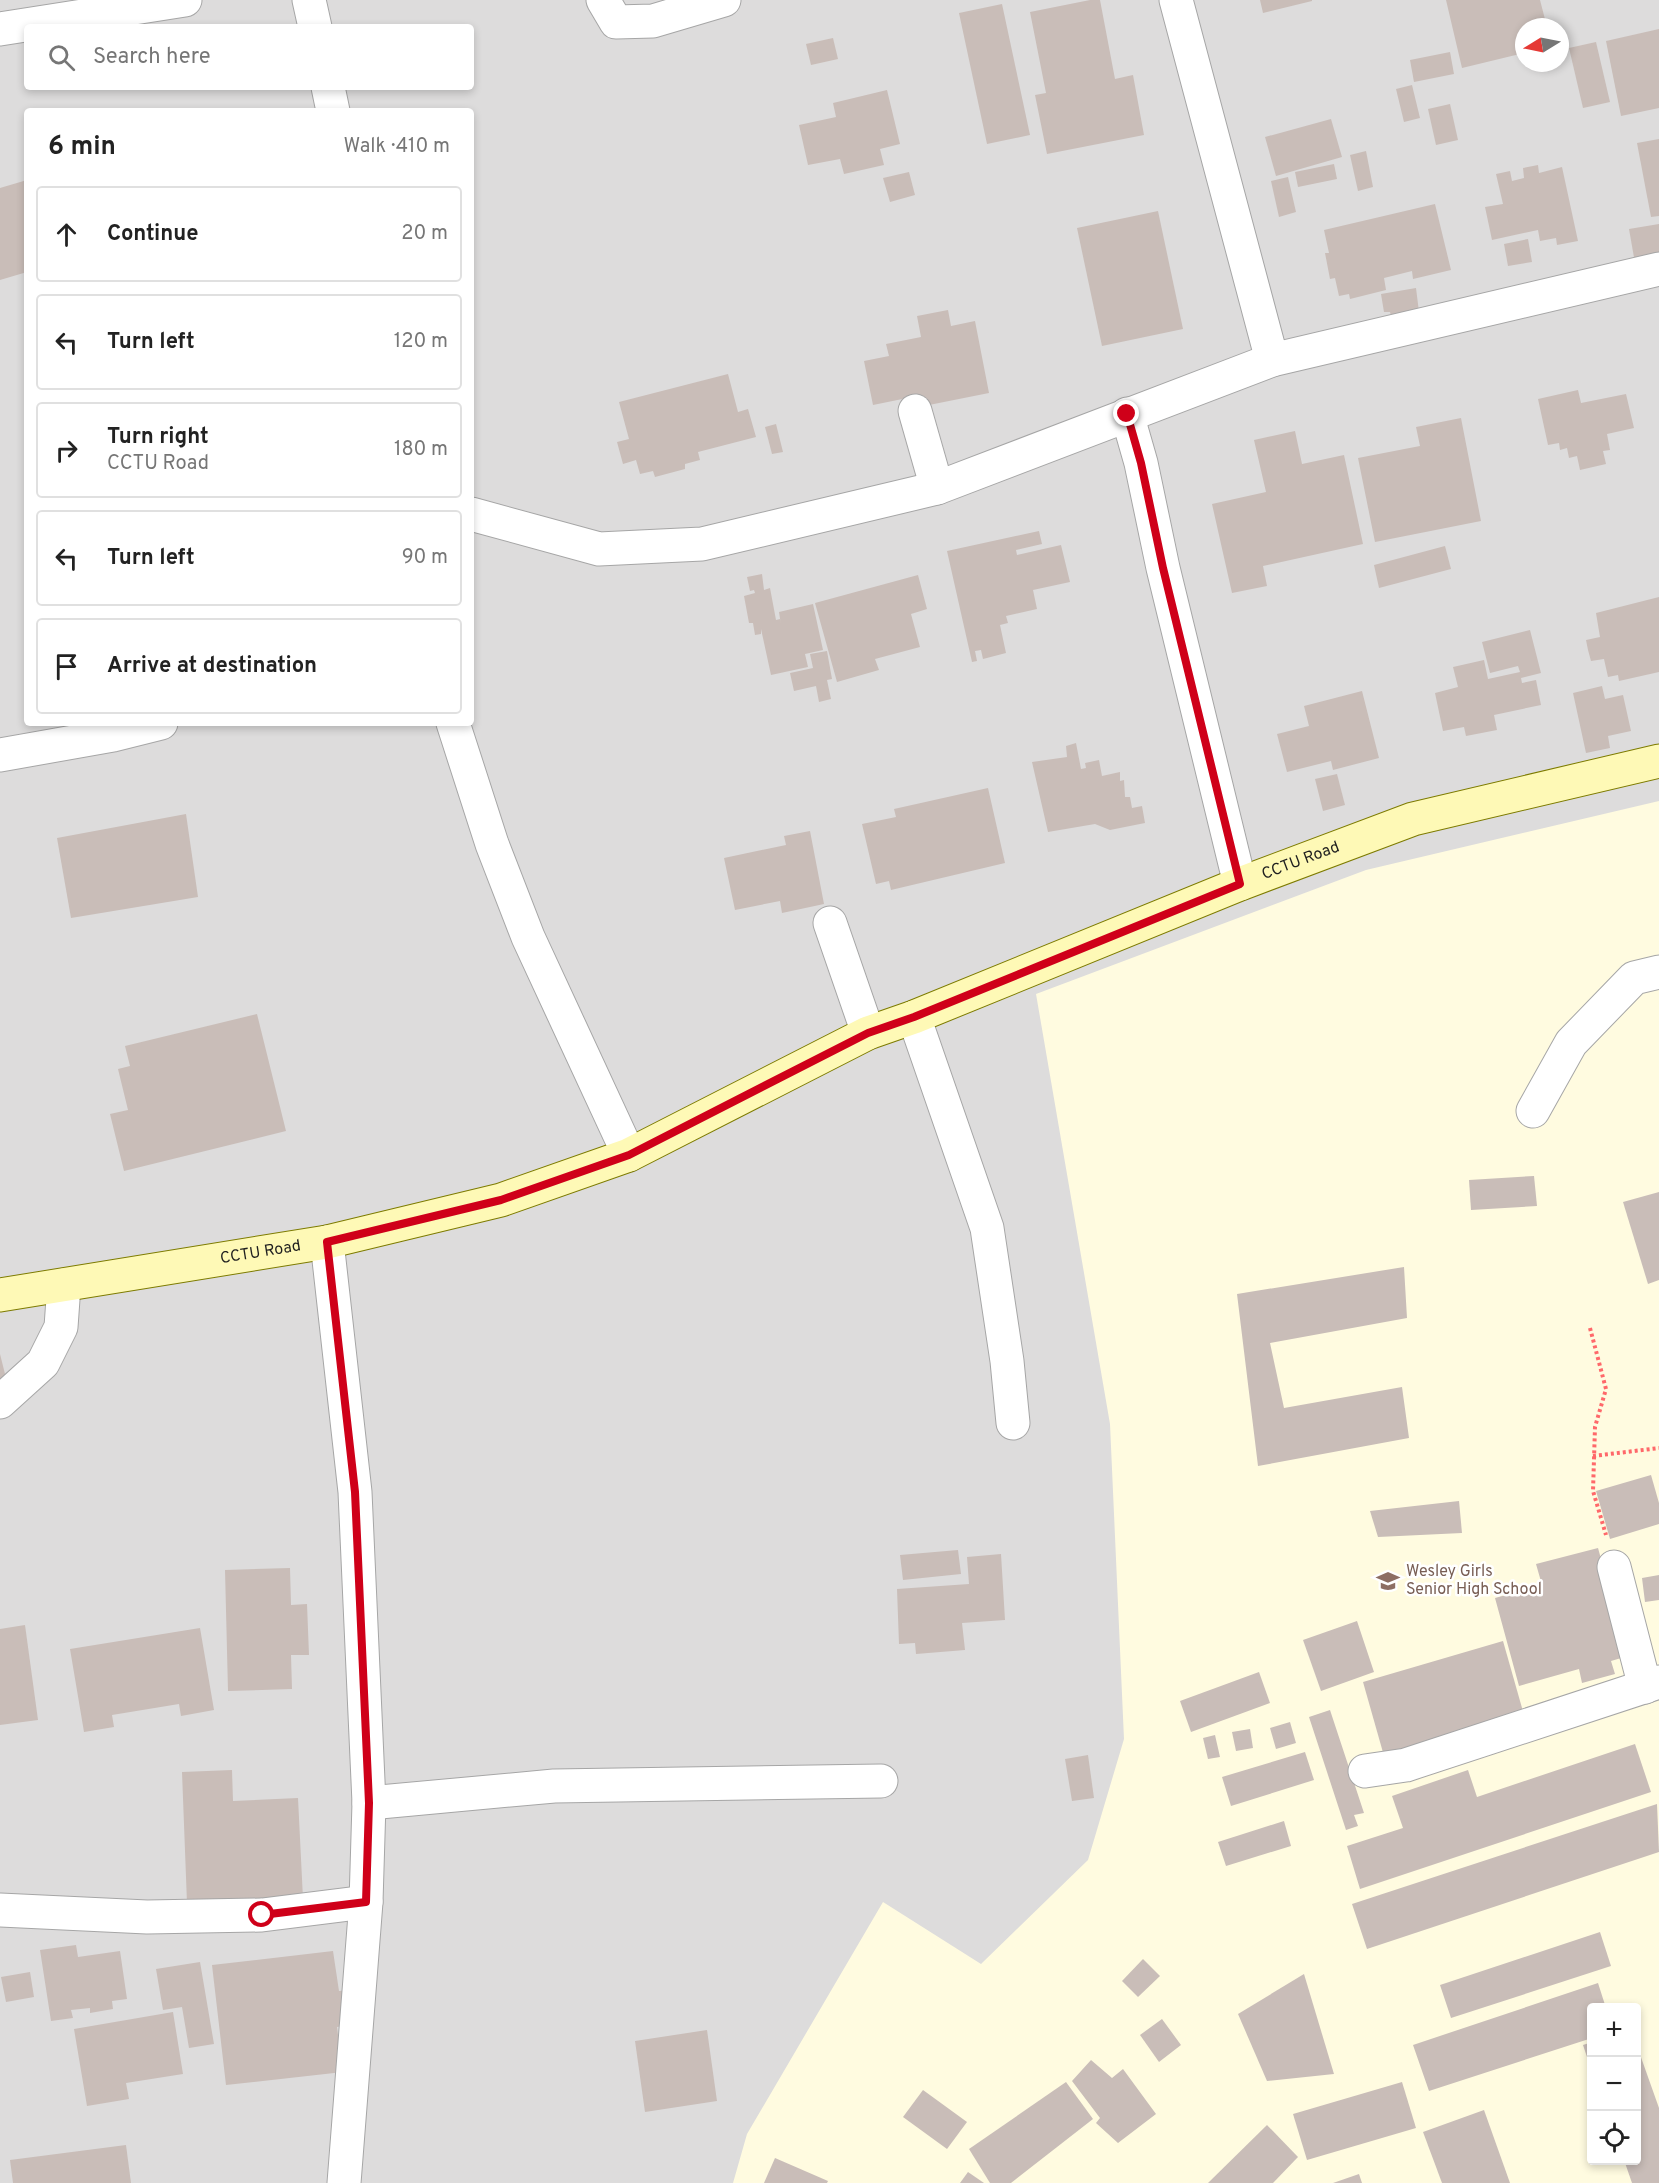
<!DOCTYPE html>
<html lang="en">
<head>
<meta charset="utf-8">
<style>
	:root { --surface:#fff; --page:#f2f2f2; --text:#222; --muted:#767676; --line:#e0e0e0 }
	body { margin:0; font-family:Overpass,sans-serif; background:var(--page); color:var(--text) }
	.controls { position:absolute; right:18px; bottom:18px; display:grid; overflow:hidden; border-radius:6px; box-shadow:0 3px 9px #0003 }
	.controls button { width:54px; height:54px; display:grid; place-items:center; padding:0; border:0; border-bottom:2px solid var(--line); background:var(--surface); color:var(--text); font:30px sans-serif }
	.compass { position:absolute; left:1515px; top:18px; width:54px; height:54px; border-radius:50%; background:var(--surface); box-shadow:0 3px 9px #0003; rotate:260deg }
	.stop { position:absolute; width:18px; height:18px; margin:-14px; border:4px solid #cf0019; border-radius:50%; background:#fff }
	.stop.end { background:#cf0019; border-color:#fff; box-shadow:0 2px 6px #0008 }
	.list { margin:0; padding:0; list-style:none }
	h2 { display:flex; justify-content:space-between; align-items:center; height:78px; margin:0; padding:0 24px; font-size:26px }
	h2 small { font-size:20px; font-weight:400; color:var(--muted) }
	.list li { display:grid; grid-template-columns:39px 1fr auto; gap:18px; align-items:center; box-sizing:border-box; height:96px; margin:0 12px 12px; padding:0 12px; border:2px solid var(--line); border-radius:6px }
	.list b { display:block; font-size:22px; white-space:nowrap }
	.list p { margin:0; font-size:20px; white-space:nowrap; color:var(--muted) }
	.list em { font-size:20px; font-style:normal; color:var(--muted) }
	.icon { flex:none; width:33px; height:33px; fill:none; stroke:currentColor; stroke-width:2; stroke-linecap:round; stroke-linejoin:round }
	.map { position:relative; flex:none; width:1659px; height:2183px; overflow:hidden }
	.search { position:absolute; background:var(--surface); box-shadow:0 3px 9px #0003; left:24px; top:24px; width:450px; height:66px; display:flex; align-items:center; gap:15px; box-sizing:border-box; padding:0 21px; border-radius:6px; color:var(--muted); font-size:22px }
	.panel { position:absolute; background:var(--surface); box-shadow:0 3px 9px #0003; left:24px; top:108px; width:450px; height:618px; border-radius:6px }
	.map>svg:first-child { display:block }
</style>
</head>
<body>
<div class="map">
<svg width="1659" height="2183" viewBox="0 0 1659 2183">
	<rect width="100%" height="100%" fill="#f1ebe5"/>
	<!-- residential -->
	<path fill="#dddcdc" fill-rule="evenodd" d="M0,0H1659V2183H0ZM27,27H471V87H27ZM1524,27H1560V63H1524ZM27,111H471V723H27ZM1592,2008H1636V2160H1592Z"/>
	<!-- education -->
	<path fill="#fffbe0" fill-rule="evenodd" d="M1659,801V2183H733L747,2134L883,1902L981,1964L1088,1860L1124,1739L1110,1424L1036,994L1366,870ZM1592,2008H1636V2160H1592Z"/>
	<!-- building -->
	<g fill="#c9bdb8">
		<polygon points="1090,0 1100,0 1115,79 1133,75 1144,135 1047,154 1035,95 1046,93 1030,12"/>
		<polygon points="1260,0 1312,0 1312,1 1263,13"/>
		<polygon points="1446,0 1540,0 1547,27 1524,27 1524,53 1462,68"/>
		<polygon points="1002,4 1030,135 987,144 959,13"/>
		<polygon points="1659,29 1659,108 1621,116 1606,41"/>
		<polygon points="833,38 838,59 811,65 806,44"/>
		<polygon points="1596,42 1610,102 1583,108 1569,48"/>
		<polygon points="1450,52 1454,74 1414,82 1410,60"/>
		<polygon points="1412,85 1420,118 1404,122 1396,89"/>
		<polygon points="887,90 900,144 880,149 884,165 844,174 840,159 808,165 799,125 836,117 833,103"/>
		<polygon points="1450,104 1458,140 1436,145 1428,109"/>
		<polygon points="1331,119 1342,157 1276,176 1265,137"/>
		<polygon points="1659,139 1659,216 1651,217 1637,143"/>
		<polygon points="1366,151 1373,187 1358,191 1350,155"/>
		<polygon points="1334,164 1337,179 1298,187 1295,172"/>
		<polygon points="1538,165 1539,173 1562,167 1578,241 1557,245 1556,238 1540,241 1538,230 1492,240 1485,207 1503,204 1496,174 1510,171 1512,181 1524,178 1523,168"/>
		<polygon points="909,172 915,195 890,202 883,178"/>
		<polygon points="1288,177 1296,212 1279,217 1271,181"/>
		<polygon points="27,180 27,272 0,280 0,188"/>
		<polygon points="1435,204 1451,270 1413,279 1412,271 1384,278 1386,290 1350,299 1349,294 1339,296 1335,278 1330,279 1325,253 1329,253 1324,230"/>
		<polygon points="1158,211 1183,329 1102,346 1077,228"/>
		<polygon points="1659,224 1659,259 1635,263 1629,229"/>
		<polygon points="1528,239 1532,262 1508,266 1504,244"/>
		<polygon points="1416,288 1419,312 1391,316 1390,312 1384,312 1381,294"/>
		<polygon points="948,310 951,326 975,321 989,393 924,406 922,395 873,405 864,361 889,356 886,344 921,337 917,316"/>
		<polygon points="728,374 738,412 748,409 756,437 698,452 700,460 685,464 685,469 655,477 653,471 640,474 636,460 623,464 617,442 629,439 619,402"/>
		<polygon points="1578,390 1581,403 1626,394 1634,428 1607,434 1610,450 1603,451 1606,464 1580,470 1577,456 1569,458 1567,448 1560,450 1559,443 1548,445 1538,399"/>
		<polygon points="1461,418 1481,521 1375,542 1358,458 1420,446 1416,427"/>
		<polygon points="776,424 783,452 772,454 765,427"/>
		<polygon points="1295,431 1302,464 1344,455 1363,544 1263,566 1267,586 1232,593 1212,504 1266,492 1254,440"/>
		<polygon points="1039,531 1042,544 1016,550 1017,555 1061,545 1070,582 1033,590 1037,609 1006,616 1008,623 1000,625 1006,653 983,659 981,650 975,651 977,661 972,662 947,551"/>
		<polygon points="1445,546 1451,569 1379,588 1374,565"/>
		<polygon points="762,574 764,590 770,588 776,620 780,619 781,625 779,612 813,604 823,650 805,654 808,667 771,675 761,629 761,634 755,635 753,623 749,623 744,596 755,593 754,590 750,591 747,577"/>
		<polygon points="918,575 927,609 911,614 920,647 875,659 879,670 837,682 815,603"/>
		<polygon points="1659,597 1659,672 1619,681 1618,675 1608,677 1604,659 1591,661 1588,650 1586,640 1600,637 1596,613"/>
		<polygon points="1530,630 1541,673 1521,678 1522,683 1536,680 1541,705 1494,715 1497,730 1466,736 1464,727 1443,731 1435,693 1458,687 1453,667 1484,660 1488,679 1520,672 1518,666 1490,673 1482,642"/>
		<polygon points="827,651 832,679 827,680 831,699 819,702 816,686 794,691 790,673 813,668 810,654"/>
		<polygon points="1602,686 1605,699 1623,695 1631,731 1608,736 1610,748 1586,753 1573,693"/>
		<polygon points="1362,691 1379,758 1333,770 1331,761 1287,772 1277,734 1309,726 1304,706"/>
		<polygon points="1076,743 1081,769 1086,768 1085,763 1099,760 1102,776 1120,772 1120,781 1124,780 1125,797 1130,797 1132,808 1142,806 1145,823 1110,830 1095,824 1048,832 1032,762 1067,757 1066,746"/>
		<polygon points="1337,774 1345,805 1323,811 1315,779"/>
		<polygon points="988,788 1005,863 891,890 889,881 876,884 862,824 896,817 894,809"/>
		<polygon points="186,814 198,897 71,918 57,838"/>
		<polygon points="810,831 824,904 782,913 780,901 735,910 724,858 786,845 784,836"/>
		<polygon points="257,1014 286,1131 124,1171 110,1114 128,1110 118,1069 130,1066 125,1046"/>
		<polygon points="1534,1176 1537,1206 1471,1210 1469,1180"/>
		<polygon points="1659,1192 1659,1280 1648,1284 1623,1202"/>
		<polygon points="1404,1267 1407,1318 1270,1343 1284,1408 1402,1387 1409,1438 1258,1466 1237,1294"/>
		<polygon points="0,1354 8,1386 0,1388"/>
		<polygon points="1651,1475 1659,1503 1659,1524 1610,1539 1596,1491"/>
		<polygon points="1459,1501 1462,1533 1378,1537 1370,1511"/>
		<polygon points="1598,1548 1628,1656 1611,1661 1615,1674 1582,1683 1579,1669 1519,1686 1495,1598 1542,1585 1536,1564"/>
		<polygon points="958,1550 961,1574 903,1580 900,1555"/>
		<polygon points="1001,1554 1005,1620 962,1623 965,1650 916,1654 915,1643 899,1644 897,1589 969,1584 967,1557"/>
		<polygon points="290,1568 291,1605 307,1604 309,1655 291,1655 292,1689 228,1691 225,1570"/>
		<polygon points="1659,1575 1659,1600 1645,1602 1642,1578"/>
		<polygon points="1357,1621 1374,1672 1321,1691 1303,1640"/>
		<polygon points="25,1625 38,1720 0,1725 0,1629"/>
		<polygon points="200,1628 214,1710 181,1716 179,1704 112,1715 114,1727 84,1732 70,1649"/>
		<polygon points="1503,1641 1524,1715 1384,1756 1363,1682"/>
		<polygon points="1259,1672 1270,1703 1191,1732 1180,1701"/>
		<polygon points="1330,1710 1364,1813 1354,1815 1358,1826 1346,1830 1309,1717"/>
		<polygon points="1290,1722 1296,1743 1276,1749 1270,1728"/>
		<polygon points="1250,1729 1253,1748 1236,1751 1232,1732"/>
		<polygon points="1215,1735 1220,1757 1208,1759 1203,1738"/>
		<polygon points="1635,1744 1651,1792 1360,1889 1347,1846 1403,1828 1392,1796 1468,1770 1477,1797"/>
		<polygon points="1305,1752 1314,1780 1231,1806 1222,1777"/>
		<polygon points="1088,1755 1094,1798 1072,1801 1065,1759"/>
		<polygon points="232,1770 233,1801 298,1798 303,1899 187,1903 182,1772"/>
		<polygon points="1657,1804 1659,1852 1367,1949 1352,1904"/>
		<polygon points="1284,1821 1291,1846 1226,1866 1218,1842"/>
		<polygon points="1600,1932 1611,1966 1451,2018 1440,1985"/>
		<polygon points="76,1945 78,1957 120,1951 127,1999 112,2001 113,2009 90,2013 90,2008 71,2010 73,2018 51,2021 40,1950"/>
		<polygon points="333,1951 339,1991 352,1990 356,2024 337,2027 343,2072 226,2085 212,1965"/>
		<polygon points="1143,1959 1160,1976 1138,1997 1122,1981"/>
		<polygon points="200,1962 214,2044 189,2048 182,2007 163,2010 156,1969"/>
		<polygon points="30,1972 34,1997 6,2002 1,1977"/>
		<polygon points="1304,1974 1334,2074 1267,2081 1238,2014"/>
		<polygon points="1598,1983 1606,2008 1592,2008 1592,2038 1429,2091 1413,2045"/>
		<polygon points="173,2012 183,2074 126,2083 129,2099 87,2106 74,2029"/>
		<polygon points="1162,2019 1181,2045 1159,2062 1140,2035"/>
		<polygon points="707,2030 717,2101 645,2112 635,2041"/>
		<polygon points="1592,2042 1592,2069 1591,2069 1583,2045"/>
		<polygon points="1637,2046 1659,2108 1659,2183 1632,2183 1624,2160 1636,2160"/>
		<polygon points="1091,2060 1112,2078 1123,2069 1156,2114 1118,2143 1096,2123 1100,2118 1072,2081"/>
		<polygon points="1066,2082 1093,2119 1011,2183 990,2183 969,2149"/>
		<polygon points="1402,2082 1416,2128 1307,2160 1293,2114"/>
		<polygon points="923,2090 967,2122 947,2149 903,2117"/>
		<polygon points="1484,2110 1510,2183 1442,2183 1423,2132"/>
		<polygon points="1267,2125 1298,2157 1273,2183 1208,2183"/>
		<polygon points="126,2145 131,2183 13,2183 10,2160"/>
		<polygon points="775,2158 828,2181 827,2183 764,2183"/>
		<polygon points="968,2172 984,2183 960,2183"/>
		<polygon points="1359,2174 1362,2183 1333,2183"/>
	</g>
	<g fill="none" stroke-linecap="round" stroke-linejoin="round">
		<!-- street casing -->
		<g stroke="#a6a6a6" stroke-width="35">
			<g id="street">
				<polyline points="309,0 315,27"/>
				<polyline points="603,0 616,22 653,21 724,0"/>
				<polyline points="1176,0 1272,360 1659,269"/>
				<polyline points="0,29 185,0"/>
				<polyline points="328,87 333,111"/>
				<polyline points="915,411 937,488"/>
				<polyline points="1127,414 1141,463 1163,568 1240,884"/>
				<polyline points="471,514 599,549 702,544 937,488 1272,360"/>
				<polyline points="453,723 492,844 528,937 629,1155"/>
				<polyline points="0,755 113,735 161,723"/>
				<polyline points="830,923 868,1033"/>
				<polyline points="914,1017 987,1228 1007,1361 1013,1423"/>
				<polyline points="1533,1111 1571,1043 1634,978 1659,972"/>
				<polyline points="327,1242 355,1492 369,1803 366,1902 344,2183"/>
				<polyline points="0,1402 43,1363 61,1327 64,1285"/>
				<polyline points="1614,1567 1645,1687"/>
				<polyline points="1365,1771 1406,1765 1659,1682"/>
				<polyline points="369,1803 554,1786 881,1781"/>
				<polyline points="0,1910 147,1917 262,1915 366,1902"/>
			</g>
		</g>
		<!-- secondary casing -->
		<g stroke="#7d7b00" stroke-width="35">
			<g id="secondary">
				<path id="s1" d="M0,1295L327,1242L501,1200L629,1155L868,1033L914,1017L1240,884L1413,819L1659,761"/>
			</g>
		</g>
		<!-- path -->
		<g stroke="#ff686a" stroke-width="4" stroke-dasharray="3 3" stroke-linecap="butt">
			<polyline points="1590,1328 1606,1389 1595,1427 1593,1491 1606,1535"/>
			<polyline points="1593,1456 1659,1448"/>
		</g>
		<!-- street -->
		<use href="#street" stroke="#fff" stroke-width="33"/>
		<!-- secondary -->
		<use href="#secondary" stroke="#fef9b6" stroke-width="33"/>
	</g>
	<g fill="none" stroke-linecap="round" stroke-linejoin="round">
		<!-- route -->
		<polyline stroke="#cf0019" stroke-width="8" points="262,1915 366,1902 369,1803 355,1492 327,1242 501,1200 629,1155 868,1033 914,1017 1240,884 1163,568 1141,463 1127,414"/>
	</g>
	<!-- icons -->
	<defs>
		<g id="school-bare" transform="scale(1.8)"><path d="M0-5L7-2L0 1L-7-2ZM-4 1L0 2.5L4 1V4Q0 6-4 4Z" fill="#8d6e63" stroke="#fff" stroke-width="2.5" paint-order="stroke"/></g>
	</defs>
	<g fill-rule="evenodd">
		<use href="#school-bare" x="1388" y="1581"/>
	</g>
	<g text-anchor="middle" dominant-baseline="central" stroke-width="5" stroke-linejoin="round" paint-order="stroke">
		<!-- street labels -->
		<g font-size="16" fill="#1f1f1f" stroke="#fff">
			<text stroke="none"><textPath href="#s1" startOffset="1380">CCTU Road</textPath></text>
			<text stroke="none"><textPath href="#s1" startOffset="264">CCTU Road</textPath></text>
		</g>
		<!-- education labels -->
		<g font-size="16" fill="#785e54" stroke="#fff" text-anchor="start">
			<text x="1406" y="1572">Wesley Girls<tspan x="1406" dy="18">Senior High School</tspan></text>
		</g>
	</g>
</svg>
<div class="controls">
<button>+</button>
<button>−</button>
<button><svg class="icon" aria-label="locate" viewBox="0 0 24 24"><circle cx="12" cy="12" r="6"/><path d="M12 2v4M12 18v4M2 12h4M18 12h4"/></svg></button>
</div>
<svg class="compass" viewBox="-18 -18 36 36"><path d="M0-13l5 13h-10z" fill="#e53935"/><path d="M0 13l5-13h-10z" fill="#767676"/></svg>
<div class="stop" style="left:262px;top:1915px"></div>
<div class="stop end" style="left:1127px;top:414px"></div>
<div class="search"><svg class="icon" aria-label="search" viewBox="0 0 24 24"><circle cx="10" cy="10" r="6"/><path d="M15 15l6 6"/></svg>Search here</div>
<section class="panel">
<h2>6 min<small>Walk · 410 m</small></h2>
<ul class="list">
<li><svg class="icon" aria-label="ahead" viewBox="0 0 24 24"><path d="M12 20V5M6 11l6-6 6 6"/></svg><div><b>Continue</b></div><em>20 m</em></li>
<li><svg class="icon" aria-label="left" viewBox="0 0 24 24"><path d="M17 20v-9H6M10 6l-5 5 5 5"/></svg><div><b>Turn left</b></div><em>120 m</em></li>
<li><svg class="icon" aria-label="right" viewBox="0 0 24 24"><path d="M7 20v-9h11M14 6l5 5-5 5"/></svg><div><b>Turn right</b><p>CCTU Road</p></div><em>180 m</em></li>
<li><svg class="icon" aria-label="left" viewBox="0 0 24 24"><path d="M17 20v-9H6M10 6l-5 5 5 5"/></svg><div><b>Turn left</b></div><em>90 m</em></li>
<li><svg class="icon" aria-label="arrive" viewBox="0 0 24 24"><path d="M6 21V4h12l-3 4 3 4H6"/></svg><div><b>Arrive at destination</b></div></li>
</ul>
</section>
</div>
</body>
</html>
